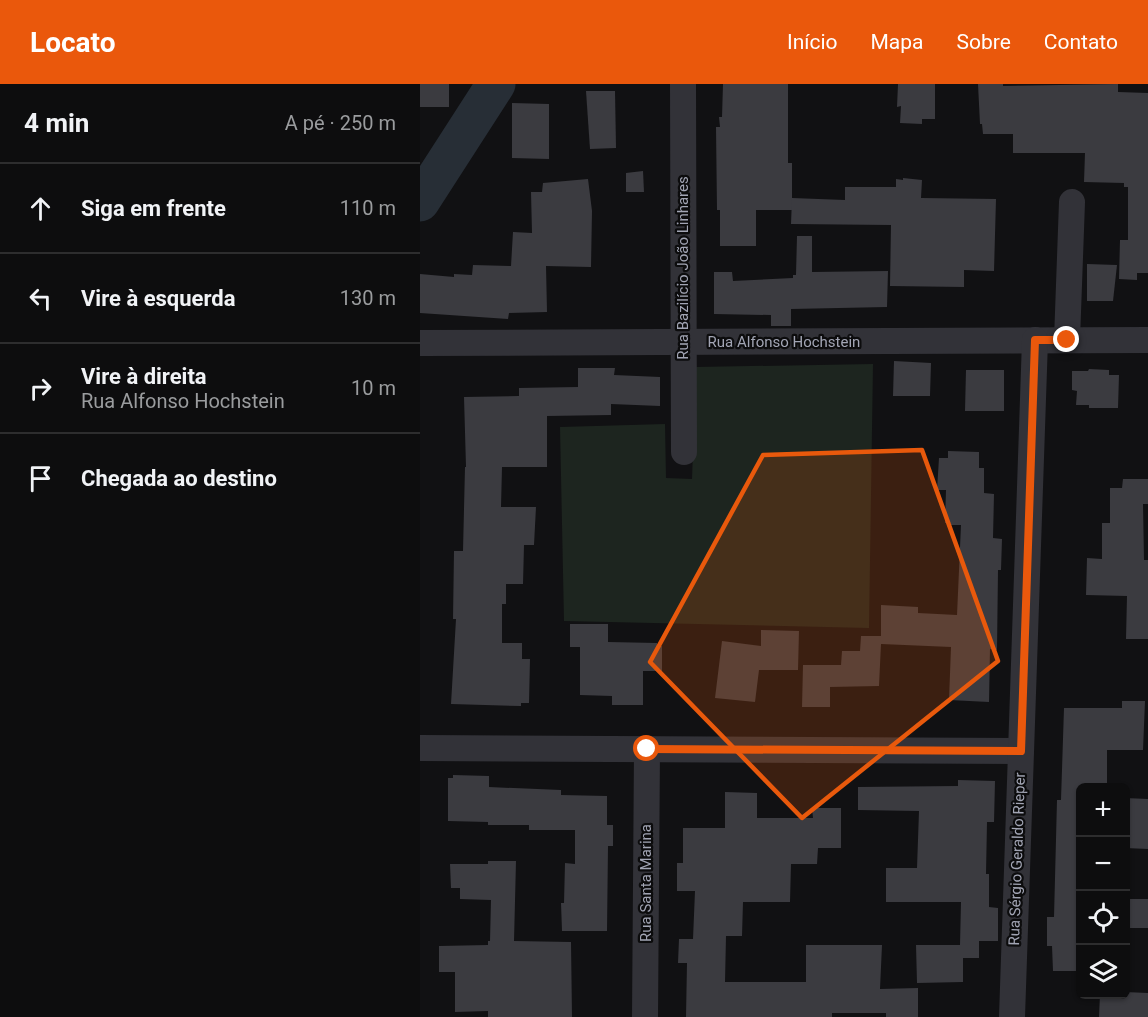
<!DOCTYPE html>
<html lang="pt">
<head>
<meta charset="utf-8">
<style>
	:root { --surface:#0d0d0e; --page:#161617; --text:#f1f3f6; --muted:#9a9c9e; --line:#2d2d2e; --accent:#ea580c }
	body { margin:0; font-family:Roboto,sans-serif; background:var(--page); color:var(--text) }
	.controls { position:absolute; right:18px; bottom:18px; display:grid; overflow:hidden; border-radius:9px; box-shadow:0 2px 4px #0004 }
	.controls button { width:54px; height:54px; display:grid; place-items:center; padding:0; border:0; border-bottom:2px solid var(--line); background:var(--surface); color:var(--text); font:30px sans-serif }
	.stop { position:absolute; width:18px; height:18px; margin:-14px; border:4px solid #ea580c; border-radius:50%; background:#fff }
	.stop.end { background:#ea580c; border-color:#fff; box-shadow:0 2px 6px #0008 }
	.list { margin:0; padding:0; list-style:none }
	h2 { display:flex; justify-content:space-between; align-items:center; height:78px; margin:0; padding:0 24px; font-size:26px }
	h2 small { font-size:20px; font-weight:400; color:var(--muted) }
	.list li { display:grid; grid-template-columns:39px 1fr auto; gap:18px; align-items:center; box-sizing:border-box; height:90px; padding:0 24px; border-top:2px solid var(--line) }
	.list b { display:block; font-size:22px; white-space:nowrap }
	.list p { margin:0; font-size:20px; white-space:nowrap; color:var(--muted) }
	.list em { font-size:20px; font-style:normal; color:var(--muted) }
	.icon { flex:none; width:33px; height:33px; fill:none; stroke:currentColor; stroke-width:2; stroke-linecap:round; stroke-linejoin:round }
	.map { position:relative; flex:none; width:728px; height:933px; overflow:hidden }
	header { display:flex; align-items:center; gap:36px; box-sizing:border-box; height:84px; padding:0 30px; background:var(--accent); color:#fff }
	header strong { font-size:28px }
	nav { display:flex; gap:33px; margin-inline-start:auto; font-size:21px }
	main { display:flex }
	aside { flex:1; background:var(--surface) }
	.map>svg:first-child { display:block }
</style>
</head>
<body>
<header>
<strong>Locato</strong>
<nav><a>Início</a><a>Mapa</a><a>Sobre</a><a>Contato</a></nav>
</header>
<main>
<aside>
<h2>4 min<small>A pé · 250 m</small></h2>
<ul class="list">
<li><svg class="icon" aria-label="ahead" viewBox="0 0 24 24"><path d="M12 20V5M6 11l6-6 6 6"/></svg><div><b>Siga em frente</b></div><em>110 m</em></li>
<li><svg class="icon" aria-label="left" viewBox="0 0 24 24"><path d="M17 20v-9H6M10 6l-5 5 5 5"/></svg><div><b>Vire à esquerda</b></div><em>130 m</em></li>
<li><svg class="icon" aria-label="right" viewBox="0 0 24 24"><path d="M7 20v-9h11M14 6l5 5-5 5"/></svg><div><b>Vire à direita</b><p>Rua Alfonso Hochstein</p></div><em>10 m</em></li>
<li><svg class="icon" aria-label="arrive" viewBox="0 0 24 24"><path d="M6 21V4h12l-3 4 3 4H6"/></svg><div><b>Chegada ao destino</b></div></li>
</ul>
</aside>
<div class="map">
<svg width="728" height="933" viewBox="0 0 728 933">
	<rect width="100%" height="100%" fill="#111113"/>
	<!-- green -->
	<polygon fill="#1d251f" points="453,280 449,544 144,537 140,343 245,340 246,394 272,395 276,283"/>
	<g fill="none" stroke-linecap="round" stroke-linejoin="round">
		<!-- river -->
		<polyline stroke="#272e36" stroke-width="39" points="0,118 76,0"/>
	</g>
	<!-- building -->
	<g fill="#3b3b40">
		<rect x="0" y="0" width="29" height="23"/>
		<polygon points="303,0 368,0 368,79 372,79 372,126 336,126 336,162 300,162 300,126 297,126 296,43 300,43 299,33 302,33"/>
		<polygon points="478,0 515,0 515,35 502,35 502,40 480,39 481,22 477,23"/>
		<polygon points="558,0 583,0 583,2 698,0 698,8 728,9 728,189 717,189 717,196 699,195 700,156 708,156 708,103 704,103 704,99 664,98 665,69 593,69 593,50 563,50 562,40 560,40"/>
		<polygon points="166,7 195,7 196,64 170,65"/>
		<polygon points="92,19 129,20 129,75 92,74"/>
		<polygon points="223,87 224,108 206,108 206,89"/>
		<polygon points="483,94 502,96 501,114 576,115 574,187 544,186 544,203 470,202 471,141 371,140 372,114 425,116 425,103 476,103 476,95 483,96"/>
		<polygon points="168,95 172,127 171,183 126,182 127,228 89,229 88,235 0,229 0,190 34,193 34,190 52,191 53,181 91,182 93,148 112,149 111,108 122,108 123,99"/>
		<polygon points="377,152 392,152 392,188 468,187 467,223 371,225 371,242 351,242 351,231 294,230 294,188 312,188 313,197 373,194 373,191 376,191"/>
		<polygon points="667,180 697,181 693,217 667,217"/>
		<polygon points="474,277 511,279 510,312 473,312"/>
		<polygon points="158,284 195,284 194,291 240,293 240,322 191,320 191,331 127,332 127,383 82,383 81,423 116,423 114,461 104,461 103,500 86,500 86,520 82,520 82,559 102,559 102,575 110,575 109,619 101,619 101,622 31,620 36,535 33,535 34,467 43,467 45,383 46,383 44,313 99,312 99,304 158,303"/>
		<polygon points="669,285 689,286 689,291 699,291 698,324 669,324 669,321 656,321 657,307 652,306 652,287 668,287"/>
		<polygon points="546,286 584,286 584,327 545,327"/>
		<polygon points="528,367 559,368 559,384 564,384 564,409 574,410 573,454 582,455 581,486 578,486 577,566 570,565 569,618 529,616 531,563 461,560 459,602 410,603 410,623 382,623 383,581 421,581 422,567 440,567 441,552 461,552 461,521 498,523 498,529 537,531 541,441 531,441 531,439 525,439 526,406 517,406 519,374 528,374"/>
		<polygon points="703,395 728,395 728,420 723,420 724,476 728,476 728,555 706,555 707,512 666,511 667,474 682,475 682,439 690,439 690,404 702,404"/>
		<polygon points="150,540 188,540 188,558 237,559 237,562 242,562 242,587 223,587 223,621 192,621 192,612 160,611 160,563 150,563"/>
		<polygon points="341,546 379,547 378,586 339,586 335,618 295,614 302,557 341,562"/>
		<polygon points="702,617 725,617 723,666 687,666 687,704 660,704 660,887 633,887 632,862 627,862 627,833 634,833 637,716 641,716 644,624 702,624"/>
		<polygon points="33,691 69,692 69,703 141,706 141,711 187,712 187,741 193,741 193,762 188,762 187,847 142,847 141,819 144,819 145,779 155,780 155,746 109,746 109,741 68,741 68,738 28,737 28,694 33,694"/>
		<polygon points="538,696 575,697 574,738 567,738 566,790 569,790 569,823 578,824 578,857 559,857 559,874 543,874 543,898 497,899 496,861 540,861 541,818 466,818 466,784 497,784 499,727 438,726 438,703 538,702"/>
		<polygon points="305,708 337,709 337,734 393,734 392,724 421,724 421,764 398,764 397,780 371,780 370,818 323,818 322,852 306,852 305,898 386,898 386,861 462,861 460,905 498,904 498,933 466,933 466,929 412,929 412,933 266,933 267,879 258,879 259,855 273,855 275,807 257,807 257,779 263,779 263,744 305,744"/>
		<polygon points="705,714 728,715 728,765 705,764"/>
		<polygon points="68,777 96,777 94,857 151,858 152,933 68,933 68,927 35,928 35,888 19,888 19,862 68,861 68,857 70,857 71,816 40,815 40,804 31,804 30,780 68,780"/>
		<rect x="705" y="815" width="23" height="29"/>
		<polygon points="705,908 728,909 728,933 679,933 680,910 705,910"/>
	</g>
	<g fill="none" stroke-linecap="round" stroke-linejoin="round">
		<!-- street -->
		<g stroke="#323238" stroke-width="26">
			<polyline points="263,0 264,368"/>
			<polyline points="647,256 652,118"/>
			<polyline points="0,259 728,256"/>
			<polyline points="0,664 601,667"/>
			<polyline points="225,933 227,665"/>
			<polyline points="592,933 615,256"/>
		</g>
	</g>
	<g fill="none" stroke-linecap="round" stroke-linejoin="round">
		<!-- route -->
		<polyline stroke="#ea580c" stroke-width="8" points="227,665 601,667 615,256 647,256"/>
	</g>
	<!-- marked area -->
	<path fill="#e8590c" fill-opacity="0.2" stroke="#e8590c" stroke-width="4.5" stroke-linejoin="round" d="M502,366L578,577L382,734L230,578L343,371Z"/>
	<g text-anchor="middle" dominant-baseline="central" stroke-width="4.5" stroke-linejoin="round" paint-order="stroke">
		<!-- street labels -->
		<g font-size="15" fill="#a2a5b4" stroke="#0c0c0d">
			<text transform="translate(263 184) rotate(-90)">Rua Bazilício João Linhares</text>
			<text x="364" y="258">Rua Alfonso Hochstein</text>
			<text transform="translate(597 775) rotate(-88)">Rua Sérgio Geraldo Rieper</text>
			<text transform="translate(226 799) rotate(-90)">Rua Santa Marina</text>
		</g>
	</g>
</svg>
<div class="controls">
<button>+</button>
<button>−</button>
<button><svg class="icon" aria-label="locate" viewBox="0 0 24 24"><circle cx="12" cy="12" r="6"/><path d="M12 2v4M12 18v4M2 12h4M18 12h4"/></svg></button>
<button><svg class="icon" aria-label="layers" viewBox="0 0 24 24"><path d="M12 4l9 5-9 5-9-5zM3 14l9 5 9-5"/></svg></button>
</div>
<div class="stop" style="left:227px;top:665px"></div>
<div class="stop end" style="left:647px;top:256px"></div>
</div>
</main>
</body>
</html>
